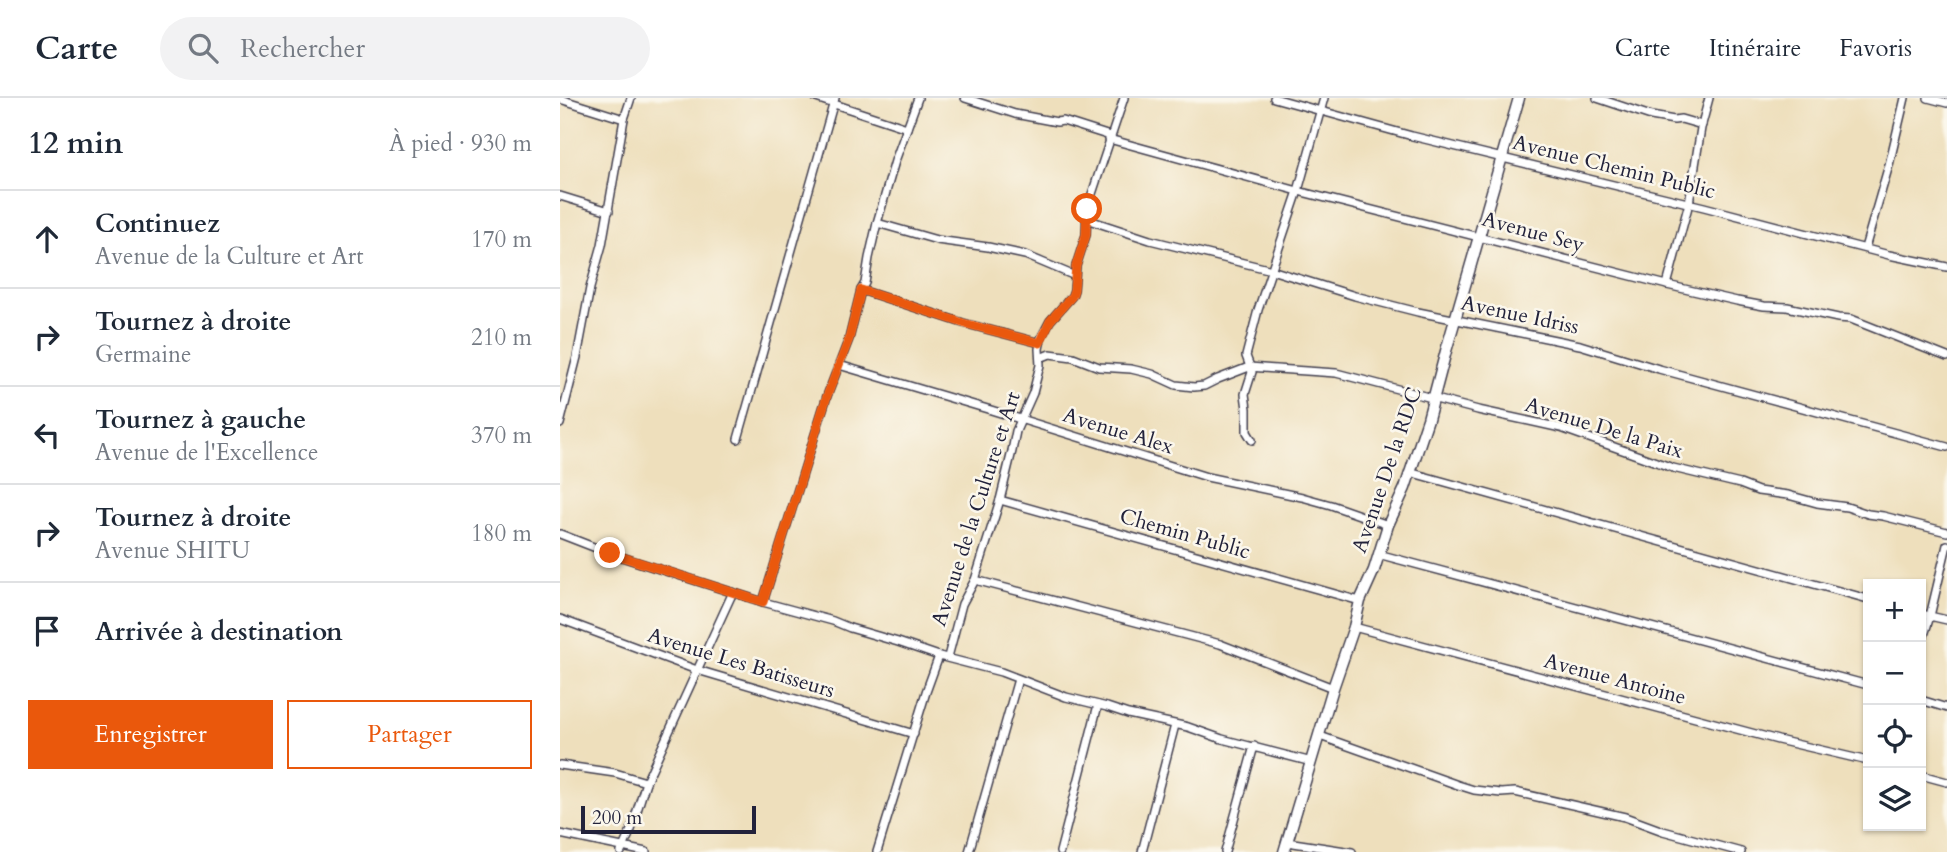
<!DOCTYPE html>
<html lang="fr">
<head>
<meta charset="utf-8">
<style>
	:root { --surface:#fff; --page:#f2f2f3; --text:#1f2937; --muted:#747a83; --line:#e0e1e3; --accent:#ea580c }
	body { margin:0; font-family:Cardo,serif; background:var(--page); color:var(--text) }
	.controls { position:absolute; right:21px; bottom:21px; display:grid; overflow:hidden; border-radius:0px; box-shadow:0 2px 5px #0004 }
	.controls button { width:63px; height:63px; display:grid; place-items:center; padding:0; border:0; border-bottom:2px solid var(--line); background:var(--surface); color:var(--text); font:35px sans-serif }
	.scale { position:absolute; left:21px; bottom:18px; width:175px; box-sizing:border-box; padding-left:7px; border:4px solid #22223b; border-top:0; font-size:19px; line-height:24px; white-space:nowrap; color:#22223b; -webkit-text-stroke:5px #fbf7ec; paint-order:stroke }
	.stop { position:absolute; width:21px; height:21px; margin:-16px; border:5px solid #ea580c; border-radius:50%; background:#fff }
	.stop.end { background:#ea580c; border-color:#fff; box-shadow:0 2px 7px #0008 }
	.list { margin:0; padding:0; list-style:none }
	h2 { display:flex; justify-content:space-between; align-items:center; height:91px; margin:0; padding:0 28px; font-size:30px }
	h2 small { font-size:23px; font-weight:400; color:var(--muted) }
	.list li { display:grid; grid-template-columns:46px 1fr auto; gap:21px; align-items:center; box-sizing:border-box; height:98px; padding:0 28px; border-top:2px solid var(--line) }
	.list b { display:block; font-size:26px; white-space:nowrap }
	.list p { margin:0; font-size:23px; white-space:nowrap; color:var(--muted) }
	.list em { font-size:23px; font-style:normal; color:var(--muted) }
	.actions { display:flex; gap:14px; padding:21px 28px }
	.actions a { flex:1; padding:16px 0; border:2px solid var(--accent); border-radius:0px; text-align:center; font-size:24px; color:var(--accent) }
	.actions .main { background:var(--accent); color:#fff }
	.icon { flex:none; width:38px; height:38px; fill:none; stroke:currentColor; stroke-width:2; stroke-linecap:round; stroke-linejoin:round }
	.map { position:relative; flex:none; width:1387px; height:754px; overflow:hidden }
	header { display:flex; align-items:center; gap:42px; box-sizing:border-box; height:98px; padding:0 35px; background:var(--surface); border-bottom:2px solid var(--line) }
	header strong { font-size:33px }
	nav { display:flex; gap:38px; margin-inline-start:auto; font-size:24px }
	.search { width:490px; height:63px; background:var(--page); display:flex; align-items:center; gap:18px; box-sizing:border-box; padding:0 24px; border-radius:38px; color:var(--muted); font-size:26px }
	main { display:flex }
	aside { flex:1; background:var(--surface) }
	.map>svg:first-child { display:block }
</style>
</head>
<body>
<header>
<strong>Carte</strong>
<div class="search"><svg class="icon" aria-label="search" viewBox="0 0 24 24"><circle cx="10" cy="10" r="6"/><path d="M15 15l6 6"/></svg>Rechercher</div>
<nav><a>Carte</a><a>Itinéraire</a><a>Favoris</a></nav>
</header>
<main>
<aside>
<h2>12 min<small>À pied · 930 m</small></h2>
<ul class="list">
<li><svg class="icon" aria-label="ahead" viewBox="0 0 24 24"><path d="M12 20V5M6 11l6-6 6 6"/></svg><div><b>Continuez</b><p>Avenue de la Culture et Art</p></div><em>170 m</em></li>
<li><svg class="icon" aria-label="right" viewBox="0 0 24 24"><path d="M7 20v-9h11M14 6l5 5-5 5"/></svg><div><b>Tournez à droite</b><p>Germaine</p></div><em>210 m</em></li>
<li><svg class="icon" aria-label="left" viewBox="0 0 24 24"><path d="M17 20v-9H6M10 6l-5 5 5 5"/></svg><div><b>Tournez à gauche</b><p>Avenue de l'Excellence</p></div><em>370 m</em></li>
<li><svg class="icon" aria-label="right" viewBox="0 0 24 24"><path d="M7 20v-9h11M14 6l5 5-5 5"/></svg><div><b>Tournez à droite</b><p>Avenue SHITU</p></div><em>180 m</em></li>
<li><svg class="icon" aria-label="arrive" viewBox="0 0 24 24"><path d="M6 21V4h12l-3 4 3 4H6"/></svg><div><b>Arrivée à destination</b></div></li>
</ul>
<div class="actions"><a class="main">Enregistrer</a><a>Partager</a></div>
</aside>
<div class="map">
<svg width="1387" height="754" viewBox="0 0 1387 754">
	<rect width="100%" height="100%" fill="#fbf7ec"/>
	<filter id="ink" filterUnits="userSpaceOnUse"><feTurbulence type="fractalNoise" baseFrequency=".0143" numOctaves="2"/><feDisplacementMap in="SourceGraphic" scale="14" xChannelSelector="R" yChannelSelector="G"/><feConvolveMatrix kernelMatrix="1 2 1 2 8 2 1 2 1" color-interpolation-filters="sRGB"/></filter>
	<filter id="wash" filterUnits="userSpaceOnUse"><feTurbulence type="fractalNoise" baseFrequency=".00686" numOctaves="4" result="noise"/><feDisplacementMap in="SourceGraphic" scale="28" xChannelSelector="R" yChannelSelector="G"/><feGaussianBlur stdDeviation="1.57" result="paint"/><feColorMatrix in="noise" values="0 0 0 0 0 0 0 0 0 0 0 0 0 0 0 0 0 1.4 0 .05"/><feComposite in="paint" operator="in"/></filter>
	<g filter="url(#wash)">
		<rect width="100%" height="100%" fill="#eedfbc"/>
	</g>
	<g filter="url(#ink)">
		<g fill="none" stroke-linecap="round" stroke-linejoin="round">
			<!-- street casing -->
			<g stroke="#413e4e" stroke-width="10">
				<g id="street">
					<polyline points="256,0 347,30"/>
					<polyline points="405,0 455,16 497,24 503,23 550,38"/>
					<polyline points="714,0 852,38 1144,109 1329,157 1387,169"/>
					<polyline points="1037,0 1091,18 1114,22 1121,21 1142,27"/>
					<polyline points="1368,0 1387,5"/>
					<polyline points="0,1 64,21"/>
					<polyline points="549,41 738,93 1107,187 1177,203 1204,208 1227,209 1278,220 1291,221 1387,259"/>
					<polyline points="0,98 49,113"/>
					<polyline points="526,121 590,142 708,171 795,198 858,214 1020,247 1099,271 1387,349"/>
					<polyline points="317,125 377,142 428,149 465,157 515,178"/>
					<polyline points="1305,150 1329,67 1345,0"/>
					<polyline points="1107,187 1129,105 1141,30 1149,0"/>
					<polyline points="301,192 403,225 480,245"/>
					<polyline points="480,260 490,256 513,259 539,269 571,271 592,276 616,287 634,289 644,288 658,281 689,269 776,275 918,312 1001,330 1113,370 1180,386 1198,393 1228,397 1257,405 1287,409 1308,416 1323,418 1387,434"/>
					<polyline points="279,267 431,312 647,379 742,399 771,407 828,427"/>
					<polyline points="0,326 17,259 30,190 42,147 64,21 71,0"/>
					<polyline points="178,341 275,0"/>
					<polyline points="692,342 687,334 687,311 685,296 692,274 686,258 698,212 738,93 764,0"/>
					<polyline points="849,374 1308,501"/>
					<polyline points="440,402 800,503"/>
					<polyline points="0,436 49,455 203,504 273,523 290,530 338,544 379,558 441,574 506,599 547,609 568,616 628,629 662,641 752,664"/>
					<polyline points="818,456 1308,587"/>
					<polyline points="415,482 660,546 773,590"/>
					<polyline points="203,504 267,298 289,241 301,192 305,185 309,160 317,125 335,63 358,0"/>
					<polyline points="1361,516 1387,522"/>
					<polyline points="0,521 134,571 354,636"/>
					<polyline points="794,529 1218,642 1308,663"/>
					<polyline points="1361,547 1370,518 1387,447"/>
					<polyline points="388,559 402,506 415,482 440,402 452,353 456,333 473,295 480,267 479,251 481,240 490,223 512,198 514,192 516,168 526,137 527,111 564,0"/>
					<polyline points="1361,602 1387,610"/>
					<polyline points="760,638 898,687 914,692 941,695 955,694 1065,719 1103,733 1181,754"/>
					<polyline points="0,667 55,675 86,684"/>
					<polyline points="1361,677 1387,684"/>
					<polyline points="0,736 86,754"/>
					<polyline points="727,744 792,754"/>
					<polyline points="61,754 71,732 86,684 173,494"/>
					<polyline points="317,754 366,594 379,558"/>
					<polyline points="409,754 458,581"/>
					<polyline points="500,754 538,607"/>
					<polyline points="582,754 615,627"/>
					<polyline points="665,754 694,648"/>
				</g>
			</g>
			<!-- secondary casing -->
			<g stroke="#413e4e" stroke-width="13">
				<polyline id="secondary" points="724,754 773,590 794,529 800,503 814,472 828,427 845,390 868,321 886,253 959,0"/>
			</g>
			<!-- street -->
			<use href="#street" stroke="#fff" stroke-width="7"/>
			<!-- secondary -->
			<use href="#secondary" stroke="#fff" stroke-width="10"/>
		</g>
	</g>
	<g fill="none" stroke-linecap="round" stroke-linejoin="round" filter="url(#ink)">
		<!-- route -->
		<polyline stroke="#ea580c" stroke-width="9" points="50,455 203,504 267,298 289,241 301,192 403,225 480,245 490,223 512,198 514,192 516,168 526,137 527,111"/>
	</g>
	<g text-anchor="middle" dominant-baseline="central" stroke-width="5" stroke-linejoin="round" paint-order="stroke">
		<!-- street labels -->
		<g font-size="21" fill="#22223b" stroke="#fbf7ec">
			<text transform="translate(1054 69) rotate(14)">Avenue Chemin Public</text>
			<text transform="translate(973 134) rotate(15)">Avenue Sey</text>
			<text transform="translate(960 217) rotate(12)">Avenue Idriss</text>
			<text transform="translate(1044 330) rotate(17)">Avenue De la Paix</text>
			<text transform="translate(558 333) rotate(17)">Avenue Alex</text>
			<text transform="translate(827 372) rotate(-71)">Avenue De la RDC</text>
			<text transform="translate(416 411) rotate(-72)">Avenue de la Culture et Art</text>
			<text transform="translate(625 436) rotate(16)">Chemin Public</text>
			<text transform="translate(181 565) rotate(17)">Avenue Les Batisseurs</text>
			<text transform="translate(1055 581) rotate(15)">Avenue Antoine</text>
		</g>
	</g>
</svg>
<div class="controls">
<button>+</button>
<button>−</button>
<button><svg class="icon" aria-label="locate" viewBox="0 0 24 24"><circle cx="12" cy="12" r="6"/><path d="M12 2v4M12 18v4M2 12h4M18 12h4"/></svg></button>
<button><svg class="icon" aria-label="layers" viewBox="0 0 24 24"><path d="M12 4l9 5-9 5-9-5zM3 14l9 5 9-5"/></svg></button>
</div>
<div class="scale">200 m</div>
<div class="stop" style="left:527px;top:111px"></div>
<div class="stop end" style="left:50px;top:455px"></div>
</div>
</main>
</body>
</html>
